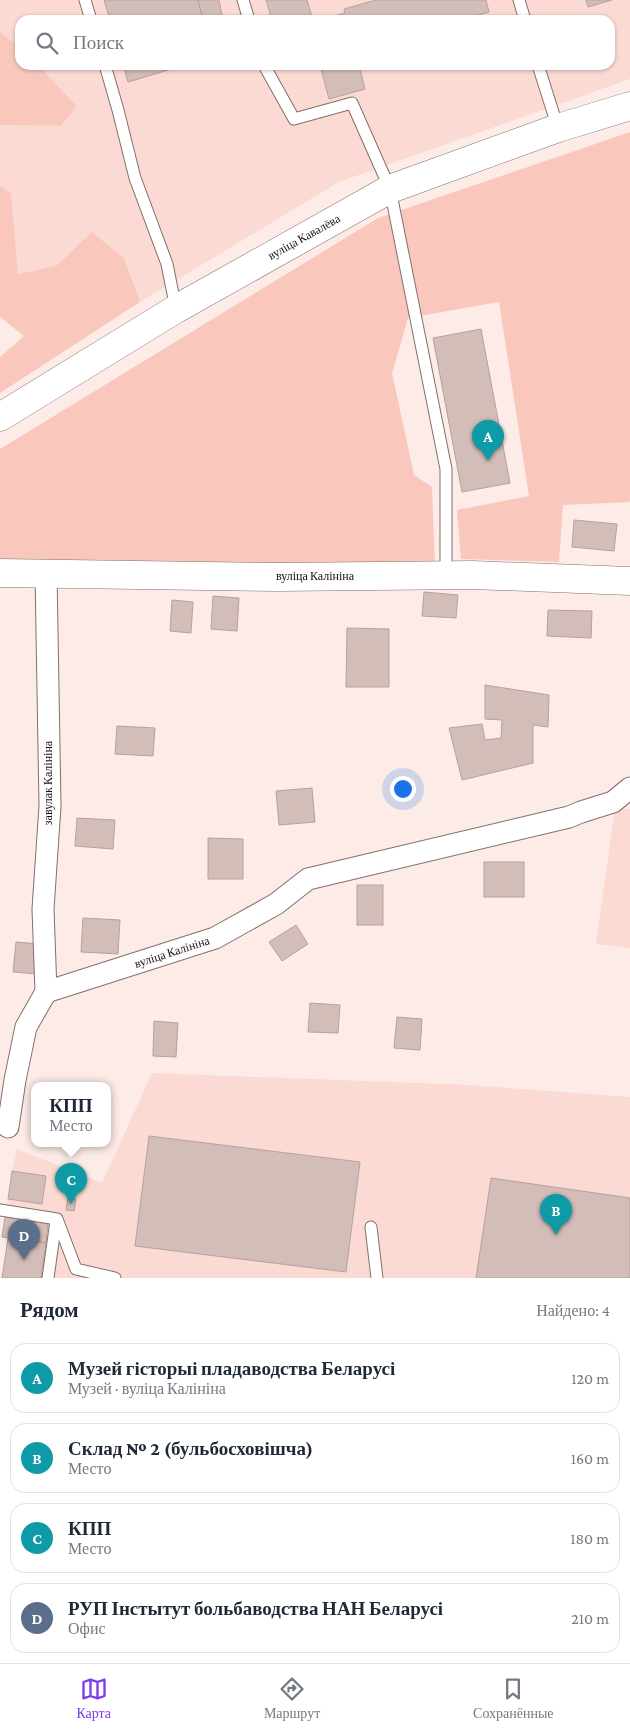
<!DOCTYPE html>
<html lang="ru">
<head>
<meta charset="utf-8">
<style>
	:root { --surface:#fff; --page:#f6f6f7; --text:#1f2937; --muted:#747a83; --line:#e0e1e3; --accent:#7c3aed }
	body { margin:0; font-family:"Crimson Pro",serif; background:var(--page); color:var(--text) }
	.you { position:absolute; left:402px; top:788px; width:18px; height:18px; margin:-12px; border:4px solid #fff; border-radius:50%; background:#1a73e8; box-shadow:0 0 0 8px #1a73e833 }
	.badge { display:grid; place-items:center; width:32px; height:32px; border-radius:50%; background:var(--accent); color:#fff; font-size:16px; font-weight:700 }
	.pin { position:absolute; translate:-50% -41px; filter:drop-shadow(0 1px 2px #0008) }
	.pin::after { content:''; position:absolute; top:26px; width:18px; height:15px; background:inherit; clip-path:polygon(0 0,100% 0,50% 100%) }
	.popup { position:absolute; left:31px; top:1082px; width:80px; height:65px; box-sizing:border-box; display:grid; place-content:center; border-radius:10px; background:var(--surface); filter:drop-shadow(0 1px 4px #0005); font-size:16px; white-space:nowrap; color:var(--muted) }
	.popup b { font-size:19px; color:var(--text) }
	.popup::after { content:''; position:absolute; left:50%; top:100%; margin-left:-10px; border:10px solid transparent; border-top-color:var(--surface) }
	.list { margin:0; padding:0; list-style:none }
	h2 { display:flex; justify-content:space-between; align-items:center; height:65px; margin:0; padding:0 20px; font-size:21px }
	h2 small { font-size:16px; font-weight:400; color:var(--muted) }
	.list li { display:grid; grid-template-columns:32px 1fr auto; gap:15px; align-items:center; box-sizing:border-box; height:70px; margin:0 10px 10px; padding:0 10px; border:1px solid var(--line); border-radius:15px }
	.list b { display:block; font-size:19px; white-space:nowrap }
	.list p { margin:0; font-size:16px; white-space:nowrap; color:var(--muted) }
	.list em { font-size:16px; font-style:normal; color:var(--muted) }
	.icon { flex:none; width:28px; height:28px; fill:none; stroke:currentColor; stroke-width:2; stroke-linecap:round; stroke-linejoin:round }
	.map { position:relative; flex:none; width:630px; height:1278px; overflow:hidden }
	.search { position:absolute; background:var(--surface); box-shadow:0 1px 4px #0004; left:15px; right:15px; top:15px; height:55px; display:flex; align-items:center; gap:12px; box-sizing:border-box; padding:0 18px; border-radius:15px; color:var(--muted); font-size:19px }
	.sheet { height:385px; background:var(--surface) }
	nav { display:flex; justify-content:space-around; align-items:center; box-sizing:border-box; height:70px; border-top:1px solid var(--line); background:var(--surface); font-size:14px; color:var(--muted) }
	nav a { display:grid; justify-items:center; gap:2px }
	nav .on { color:var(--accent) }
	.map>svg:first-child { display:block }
</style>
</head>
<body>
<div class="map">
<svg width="630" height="1278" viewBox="0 0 630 1278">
	<rect width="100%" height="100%" fill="#fdebe7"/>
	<!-- built -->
	<g fill="#fadad3">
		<polygon points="0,0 630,0 630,79 339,182 140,302 124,258 92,232 56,266 18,274 11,193 0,186 0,125 61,126 77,106 38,65 610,65 610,20 20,20 20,47 0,32"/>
		<polygon points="615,808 630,809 630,948 596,944"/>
		<polygon points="152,1073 468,1085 630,1097 630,1278 2,1278 8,1238 2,1237 12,1171 17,1149 102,1183"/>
	</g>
	<!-- green -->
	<g fill="#fac7bd">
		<polygon points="0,32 20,47 20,65 38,65 77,106 61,126 0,125"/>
		<polygon points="630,132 630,501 629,502 563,505 559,562 461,559 457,510 529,496 499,302 408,318 392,373 414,475 432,487 435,568 0,559 0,449 378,218"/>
		<polygon points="0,186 11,193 18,274 56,266 92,232 124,258 140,302 0,393 0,357 24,336 0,317"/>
	</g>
	<!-- building -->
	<g fill="#d3bdb8" stroke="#b6a19c">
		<polygon points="104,0 198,0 203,20 110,20"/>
		<polygon points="198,0 219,0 222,15 209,20 203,20"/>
		<polygon points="266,0 307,0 313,20 272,20"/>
		<polygon points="376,0 486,0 489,12 461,20 320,20 345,13 344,9"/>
		<polygon points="586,0 612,0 588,7"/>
		<polygon points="222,15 224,20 209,20"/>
		<polygon points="123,65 185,65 128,82"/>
		<polygon points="320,65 359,65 365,89 329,99"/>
		<polygon points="481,329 510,483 462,492 433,338"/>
		<polygon points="574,520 617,524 614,551 572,547"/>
		<polygon points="424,592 458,595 456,618 422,616"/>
		<polygon points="213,596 239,598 237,631 211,629"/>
		<polygon points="172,600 193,602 191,633 170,631"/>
		<polygon points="548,610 592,611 591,638 547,636"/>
		<polygon points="347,628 389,629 389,687 346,687"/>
		<polygon points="485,685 549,695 548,727 533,725 533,763 462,780 449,728 482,724 485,740 501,738 502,720 485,719"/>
		<polygon points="117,726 155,728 153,756 115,754"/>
		<polygon points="312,788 315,822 279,825 276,791"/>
		<polygon points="77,818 115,820 113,849 75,846"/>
		<polygon points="208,838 243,839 243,879 208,879"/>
		<rect x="484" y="862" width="40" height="35"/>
		<rect x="357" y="885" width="26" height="40"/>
		<polygon points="83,918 120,920 118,954 81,952"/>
		<polygon points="296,925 308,944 282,961 269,942"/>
		<polygon points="16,942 40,944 37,974 13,972"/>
		<polygon points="310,1003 340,1005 338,1033 308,1032"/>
		<polygon points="397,1017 422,1019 420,1050 394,1048"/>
		<polygon points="154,1021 178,1023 176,1057 153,1056"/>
		<polygon points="149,1136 360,1162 346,1272 135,1246"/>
		<polygon points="12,1171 46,1176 42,1204 8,1199"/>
		<polygon points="491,1178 630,1198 630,1278 476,1278"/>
		<polygon points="68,1198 76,1199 74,1211 66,1210"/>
		<polygon points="5,1217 48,1223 46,1243 2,1237"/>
		<polygon points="8,1238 46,1243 41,1278 2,1278"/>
	</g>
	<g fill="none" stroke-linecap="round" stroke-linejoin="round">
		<!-- service casing -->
		<g stroke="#836f6b" stroke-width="13">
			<g id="service">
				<polyline points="85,0 91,20"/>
				<polyline points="243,0 249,20"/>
				<polyline points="519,0 525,20"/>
				<polyline points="105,65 118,110 135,178 167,264 176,309"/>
				<polyline points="264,65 294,119 352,103 390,189 446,469 446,575"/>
				<polyline points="538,65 558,128"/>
				<polyline points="0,1210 57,1219 76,1269 115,1278"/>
				<polyline points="371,1227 377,1278"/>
				<polyline points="48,1278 56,1221"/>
			</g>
		</g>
		<!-- minor casing -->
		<g stroke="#836f6b" stroke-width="23">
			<g id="minor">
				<polyline points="46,573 50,806 43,909 46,992"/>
				<polyline points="46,992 215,938 276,904 308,879 569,817 581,812 613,802 630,788"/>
				<polyline points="8,1127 15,1080 26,1027 46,992"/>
			</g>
		</g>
		<!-- tertiary casing -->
		<g stroke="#836f6b" stroke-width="29">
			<g id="tertiary">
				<polyline points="0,417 176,309 390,189 558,128 630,106"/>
				<polyline points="0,573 278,577 473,575 630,581"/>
			</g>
		</g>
		<!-- service -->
		<use href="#service" stroke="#fff" stroke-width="11"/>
		<!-- minor -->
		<use href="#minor" stroke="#fff" stroke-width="21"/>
		<!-- tertiary -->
		<use href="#tertiary" stroke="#fff" stroke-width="28"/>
	</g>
	<g text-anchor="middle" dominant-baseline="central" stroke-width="4" stroke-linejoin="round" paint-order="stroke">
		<!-- street labels -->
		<g font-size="12" fill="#18110f" stroke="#fdfdfd">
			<text transform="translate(304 237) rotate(-29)">вуліца Кавалёва</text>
			<text x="315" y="576">вуліца Калініна</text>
			<text transform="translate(48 783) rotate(-90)">завулак Калініна</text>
			<text transform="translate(172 952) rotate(-18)">вуліца Калініна</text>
		</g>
	</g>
</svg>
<div class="you"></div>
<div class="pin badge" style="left:488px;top:461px;background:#0f9aa8">A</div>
<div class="pin badge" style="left:556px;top:1235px;background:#0f9aa8">B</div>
<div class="pin badge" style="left:71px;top:1204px;background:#0f9aa8">C</div>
<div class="popup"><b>КПП</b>Место</div>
<div class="pin badge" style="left:24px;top:1260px;background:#5c6f8a">D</div>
<div class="search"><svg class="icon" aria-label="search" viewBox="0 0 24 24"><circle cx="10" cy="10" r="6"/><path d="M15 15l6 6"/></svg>Поиск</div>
</div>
<section class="sheet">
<h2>Рядом<small>Найдено: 4</small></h2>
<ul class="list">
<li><span class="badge" style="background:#0f9aa8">A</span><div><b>Музей гісторыі пладаводства Беларусі</b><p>Музей · вуліца Калініна</p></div><em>120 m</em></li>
<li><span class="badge" style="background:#0f9aa8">B</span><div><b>Склад № 2 (бульбосховішча)</b><p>Место</p></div><em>160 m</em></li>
<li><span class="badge" style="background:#0f9aa8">C</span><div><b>КПП</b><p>Место</p></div><em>180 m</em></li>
<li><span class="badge" style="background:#5c6f8a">D</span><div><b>РУП Інстытут больбаводства НАН Беларусі</b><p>Офис</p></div><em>210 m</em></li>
</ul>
</section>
<nav>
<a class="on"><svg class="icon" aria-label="map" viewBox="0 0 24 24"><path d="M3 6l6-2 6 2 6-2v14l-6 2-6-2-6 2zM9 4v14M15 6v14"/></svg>Карта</a>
<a><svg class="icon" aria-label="directions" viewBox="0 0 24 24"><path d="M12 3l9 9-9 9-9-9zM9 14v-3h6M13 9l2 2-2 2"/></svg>Маршрут</a>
<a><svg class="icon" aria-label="saved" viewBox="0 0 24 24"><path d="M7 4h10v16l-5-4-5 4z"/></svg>Сохранённые</a>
</nav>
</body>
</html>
